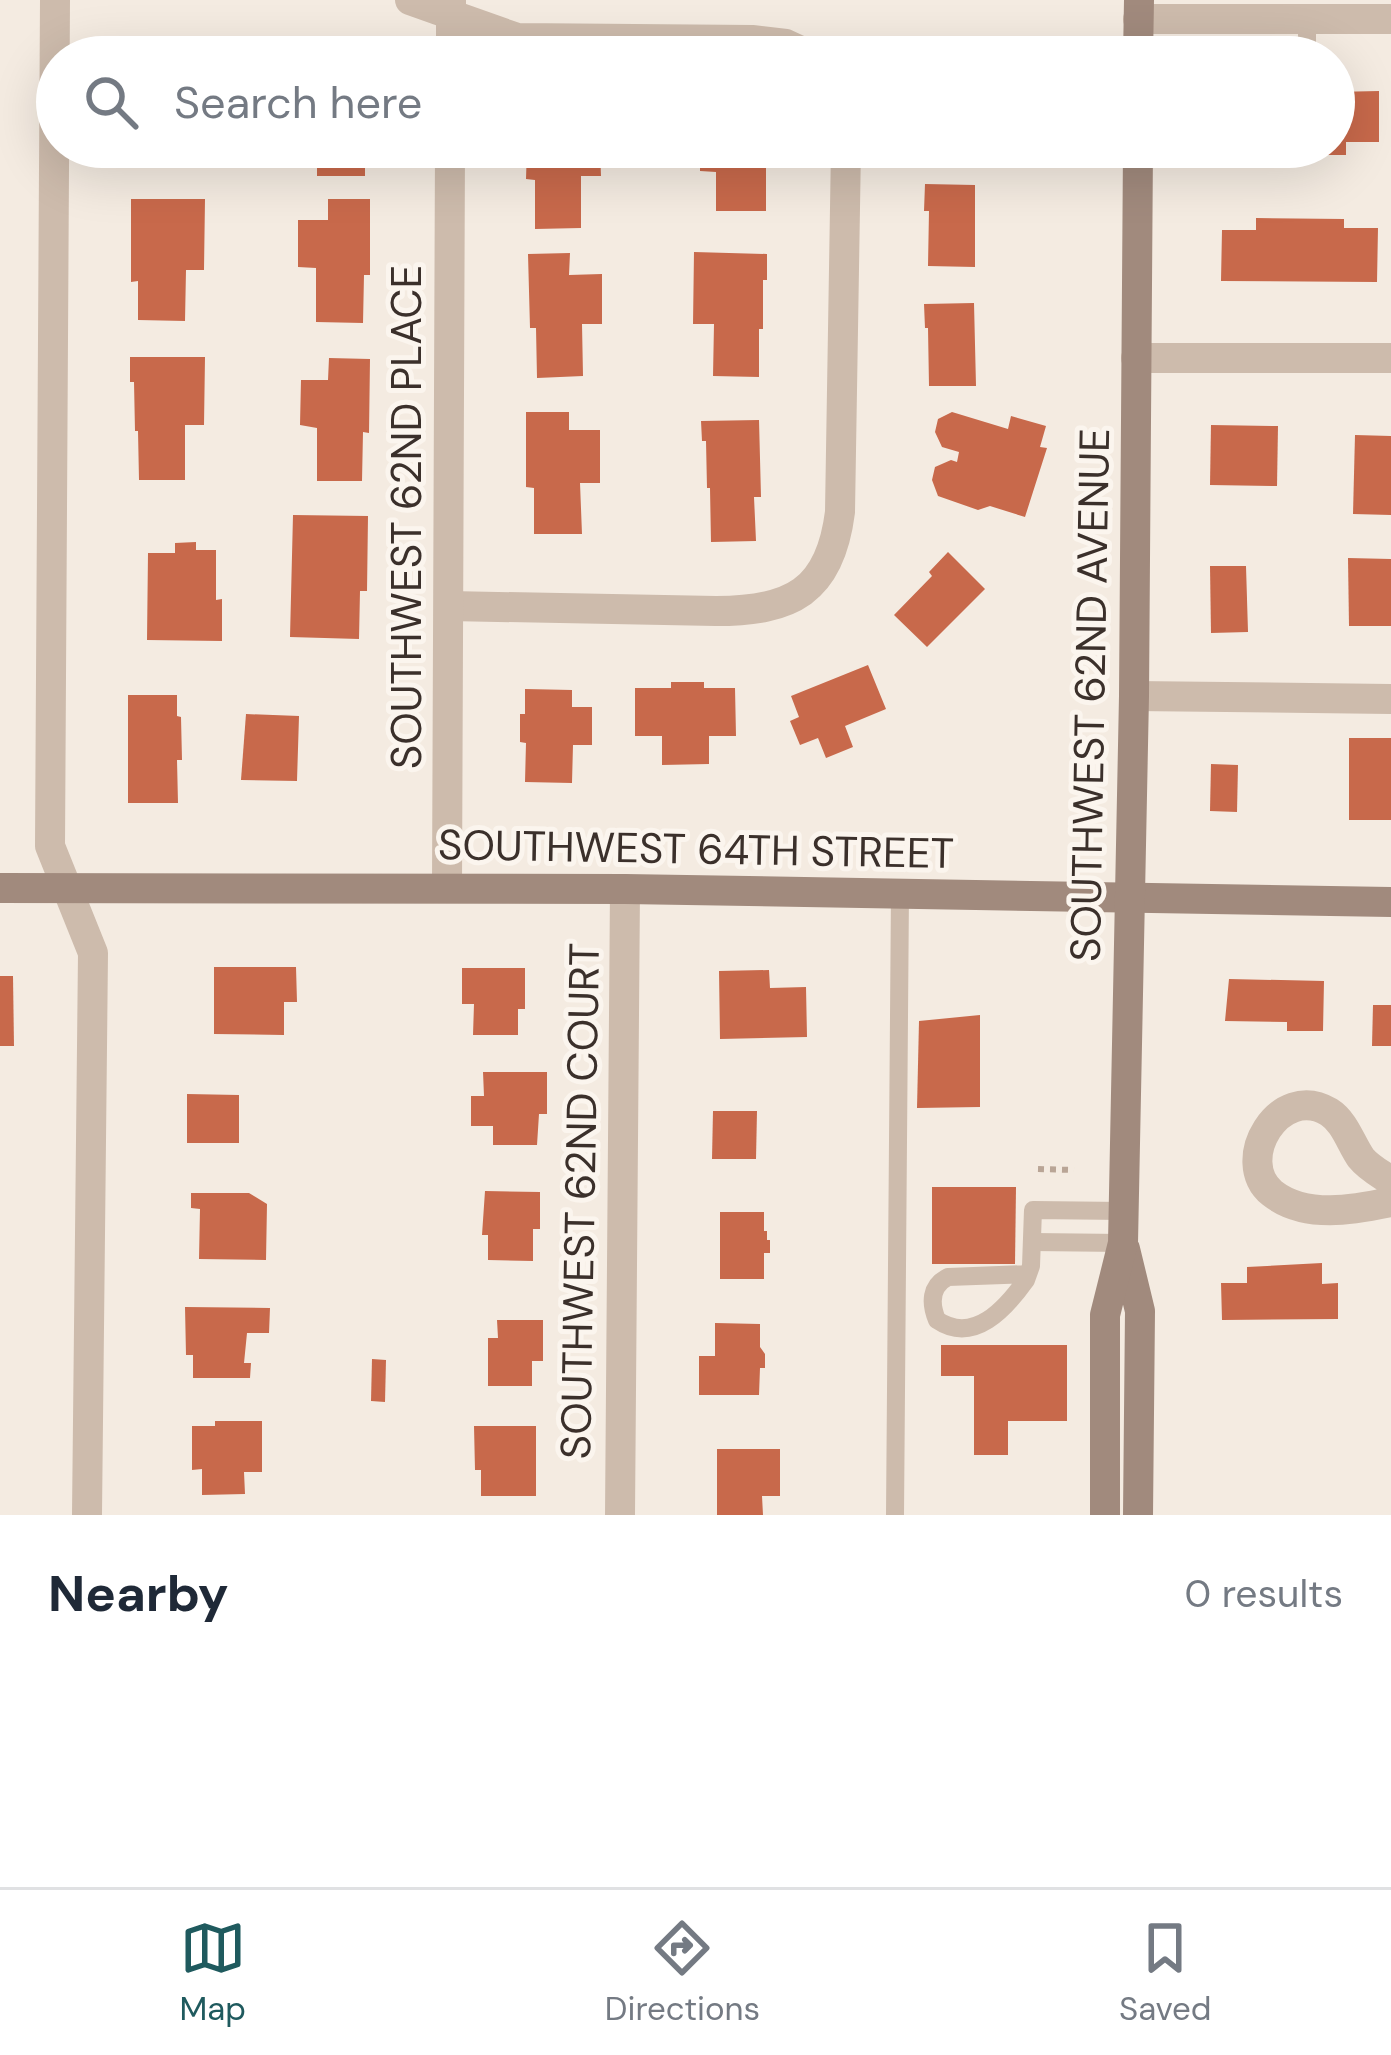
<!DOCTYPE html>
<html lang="en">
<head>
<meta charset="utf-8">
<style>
	:root { --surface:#fff; --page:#f6f6f7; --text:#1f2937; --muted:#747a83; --line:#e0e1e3; --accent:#1f5a5e }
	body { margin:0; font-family:"DM Sans",sans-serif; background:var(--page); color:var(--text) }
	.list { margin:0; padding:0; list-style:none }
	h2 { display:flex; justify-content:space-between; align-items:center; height:156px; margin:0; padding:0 48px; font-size:51px }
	h2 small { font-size:39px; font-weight:400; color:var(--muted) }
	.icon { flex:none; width:66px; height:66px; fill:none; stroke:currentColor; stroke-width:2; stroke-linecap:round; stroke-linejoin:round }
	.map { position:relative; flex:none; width:1391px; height:1515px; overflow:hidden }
	.search { position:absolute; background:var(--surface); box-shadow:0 12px 48px #0002; left:36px; right:36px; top:36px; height:132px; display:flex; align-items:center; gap:30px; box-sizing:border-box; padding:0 42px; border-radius:66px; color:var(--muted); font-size:45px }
	.sheet { height:372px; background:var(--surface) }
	nav { display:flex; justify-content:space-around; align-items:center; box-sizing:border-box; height:168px; border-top:3px solid var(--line); background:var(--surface); font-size:33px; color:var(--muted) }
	nav a { display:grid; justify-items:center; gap:6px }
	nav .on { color:var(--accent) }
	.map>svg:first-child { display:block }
</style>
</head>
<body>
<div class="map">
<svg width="1391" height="1515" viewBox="0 0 1391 1515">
	<rect width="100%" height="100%" fill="#f4ebe1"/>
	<!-- building -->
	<g fill="#c8694b">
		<polygon points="1021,37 1022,57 941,57 940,40"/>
		<polygon points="339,48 339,52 373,53 373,57 287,57 287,49"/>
		<polygon points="1379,91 1379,142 1346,142 1346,155 1256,155 1256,147 1334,147 1334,92"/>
		<polygon points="148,147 200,147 199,158 148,157"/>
		<rect x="317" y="147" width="48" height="29"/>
		<polygon points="527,147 600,147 601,176 581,176 581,228 535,229 535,180 526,179"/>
		<polygon points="700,147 766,147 766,211 716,211 716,172 700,171"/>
		<polygon points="925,184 975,185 975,267 928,266 929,211 924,211"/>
		<polygon points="131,199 205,199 204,270 186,270 185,321 138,320 138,281 131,282"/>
		<polygon points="328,199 370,199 370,275 364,275 363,323 316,322 316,268 298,267 298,220 328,220"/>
		<polygon points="1256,218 1344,219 1344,228 1378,228 1377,282 1221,281 1222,230 1256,230"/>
		<polygon points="694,252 767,254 767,280 763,280 763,329 759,329 759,377 713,376 714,324 693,324"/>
		<polygon points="570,253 569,275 602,274 602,324 582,324 583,376 537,378 536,328 530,328 528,254"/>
		<polygon points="974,303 976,386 929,386 928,328 925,328 924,304"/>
		<polygon points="130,357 205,357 204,425 185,425 185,480 139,480 138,431 135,431 134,382 130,382"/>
		<polygon points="329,358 370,359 369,433 363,432 362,481 317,481 317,428 300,425 301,380 328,380"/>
		<polygon points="526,412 569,412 569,430 600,430 600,483 580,483 582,534 534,534 534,488 526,487"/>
		<polygon points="952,412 1008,429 1011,416 1046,426 1040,447 1047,448 1025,517 990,506 978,510 938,496 932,480 935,467 951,460 957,462 959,452 942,447 935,432 938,419"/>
		<polygon points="759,420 761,497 754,497 756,541 711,542 710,488 707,488 706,441 702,441 701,421"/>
		<polygon points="1211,425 1278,426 1277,486 1210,485"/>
		<polygon points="1355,435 1391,436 1391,515 1353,514"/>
		<polygon points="293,515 368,516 367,591 360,591 359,639 290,637"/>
		<polygon points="196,542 196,550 216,550 216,600 222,599 222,641 147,640 148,553 175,553 175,543"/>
		<polygon points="948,552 985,589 927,647 894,615 932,576 929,572"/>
		<polygon points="1348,558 1391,559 1391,626 1349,626"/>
		<polygon points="1210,566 1246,566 1248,632 1211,633"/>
		<polygon points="868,665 886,709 845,726 853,747 826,758 818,738 800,745 790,721 799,717 791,696"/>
		<polygon points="671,682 704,682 704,688 735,688 736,736 709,736 709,764 662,765 662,736 635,736 635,688 671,688"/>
		<polygon points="525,689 572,690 572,707 592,707 592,745 573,745 572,783 525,782 526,743 520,742 520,714 525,714"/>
		<polygon points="128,695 177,695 177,716 181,717 182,760 177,760 178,803 128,803"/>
		<polygon points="246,714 299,716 297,781 241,780"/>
		<rect x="1349" y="738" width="42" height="82"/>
		<polygon points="1211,764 1238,765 1237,812 1210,811"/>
		<polygon points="214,967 296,967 297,1002 284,1002 284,1035 214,1034"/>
		<polygon points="462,968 525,968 525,1009 518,1009 518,1035 473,1035 474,1004 462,1004"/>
		<polygon points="769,970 770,988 806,987 807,1037 720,1039 719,971"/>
		<polygon points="0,976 13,976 14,1046 0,1046"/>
		<polygon points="1229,979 1324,981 1323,1031 1287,1031 1287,1022 1225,1021"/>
		<polygon points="1373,1005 1391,1005 1391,1046 1372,1046"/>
		<polygon points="980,1015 980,1107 917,1108 919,1021"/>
		<polygon points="483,1072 547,1072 547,1114 539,1114 537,1145 493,1145 493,1126 471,1126 471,1096 484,1096"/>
		<polygon points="187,1094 239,1095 239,1143 187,1143"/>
		<polygon points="713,1111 757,1111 756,1159 712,1159"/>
		<polygon points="932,1187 1016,1187 1015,1264 932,1264"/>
		<polygon points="485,1191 540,1192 540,1229 533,1229 533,1261 488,1260 488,1235 482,1235"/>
		<polygon points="191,1193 249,1193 267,1204 266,1260 199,1259 200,1209 191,1208"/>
		<polygon points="720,1212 764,1212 764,1231 767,1231 767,1240 770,1240 770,1253 764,1253 764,1279 720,1279"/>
		<polygon points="1322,1263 1322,1284 1338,1283 1338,1319 1222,1320 1221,1283 1247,1283 1247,1267"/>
		<polygon points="185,1307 270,1308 269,1333 247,1333 244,1363 251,1363 250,1378 193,1378 193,1355 186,1355"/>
		<polygon points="497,1320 543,1320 543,1361 532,1361 532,1386 488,1386 488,1338 498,1338"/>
		<polygon points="715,1323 760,1324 760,1347 765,1354 765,1368 760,1368 759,1395 699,1395 699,1356 715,1356"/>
		<polygon points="941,1345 1067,1345 1067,1421 1008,1421 1008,1455 974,1455 974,1376 941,1376"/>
		<polygon points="372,1359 386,1360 385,1402 371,1401"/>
		<polygon points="215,1421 262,1421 262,1472 244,1472 245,1494 202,1495 202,1469 192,1470 192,1426 215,1426"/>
		<polygon points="474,1426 536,1426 536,1496 481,1496 481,1470 475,1470"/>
		<polygon points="717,1449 780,1449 780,1496 762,1496 763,1515 717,1515"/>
	</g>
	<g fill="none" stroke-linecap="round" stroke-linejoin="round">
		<!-- path -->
		<polyline stroke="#b9a596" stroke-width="6" stroke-dasharray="6 6" stroke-linecap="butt" points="1038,1169 1074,1170"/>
		<!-- lane -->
		<g stroke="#cdbbac" stroke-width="18">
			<polyline points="1307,19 1307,57"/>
			<polyline points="1032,1242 1123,1243"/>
			<path d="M1028,1274L948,1277C930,1286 930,1303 937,1320C974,1345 1006,1308 1026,1280L1031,1266L1033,1210L1124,1211"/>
			<polyline points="895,1515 900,892"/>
		</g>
		<!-- street -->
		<g stroke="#cdbbac" stroke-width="30">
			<polyline points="55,0 50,846 93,953 87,1515"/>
			<polyline points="410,0 517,38 752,40 786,44 814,57"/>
			<polyline points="1138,19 1391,19"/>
			<polyline points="451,57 451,0"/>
			<polyline points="1136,358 1391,358"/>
			<path d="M449,606L716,611C791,611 830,592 840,512L846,147"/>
			<polyline points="1134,696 1391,699"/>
			<polyline points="447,888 450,147"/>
			<path d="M1391,1181C1381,1174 1369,1168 1361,1158C1351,1144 1345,1122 1329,1112C1279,1082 1233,1161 1272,1193C1305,1219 1354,1210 1391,1202"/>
			<polyline points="620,1515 625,889"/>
		</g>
		<!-- secondary -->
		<g stroke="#a18a7d" stroke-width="30">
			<polyline points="1138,57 1139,0"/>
			<polyline points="0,888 625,889 1391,902"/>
			<polyline points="1125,1249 1140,1311 1138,1515"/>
			<polyline points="1105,1515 1105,1315 1123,1243 1134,696 1138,147"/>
		</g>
	</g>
	<g text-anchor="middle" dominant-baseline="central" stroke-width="10" stroke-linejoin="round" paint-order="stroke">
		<!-- street labels -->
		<g font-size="42" fill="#3b302b" stroke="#fbf5ee">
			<text transform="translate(406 517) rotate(-90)">SOUTHWEST 62ND PLACE</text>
			<text transform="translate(1090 695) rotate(-89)">SOUTHWEST 62ND AVENUE</text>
			<text transform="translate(696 849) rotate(1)">SOUTHWEST 64TH STREET</text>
			<text transform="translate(580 1201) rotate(-89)">SOUTHWEST 62ND COURT</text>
		</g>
	</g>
</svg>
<div class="search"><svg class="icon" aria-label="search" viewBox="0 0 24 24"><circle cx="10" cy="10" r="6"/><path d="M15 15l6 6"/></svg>Search here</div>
</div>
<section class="sheet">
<h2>Nearby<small>0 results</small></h2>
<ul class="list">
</ul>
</section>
<nav>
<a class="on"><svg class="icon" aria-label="map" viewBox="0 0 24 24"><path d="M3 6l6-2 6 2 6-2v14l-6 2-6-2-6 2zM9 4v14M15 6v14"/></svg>Map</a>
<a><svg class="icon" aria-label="directions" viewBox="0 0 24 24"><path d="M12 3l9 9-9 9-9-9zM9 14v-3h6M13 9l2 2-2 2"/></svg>Directions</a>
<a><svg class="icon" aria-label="saved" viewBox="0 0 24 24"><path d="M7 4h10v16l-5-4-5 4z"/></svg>Saved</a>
</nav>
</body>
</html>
